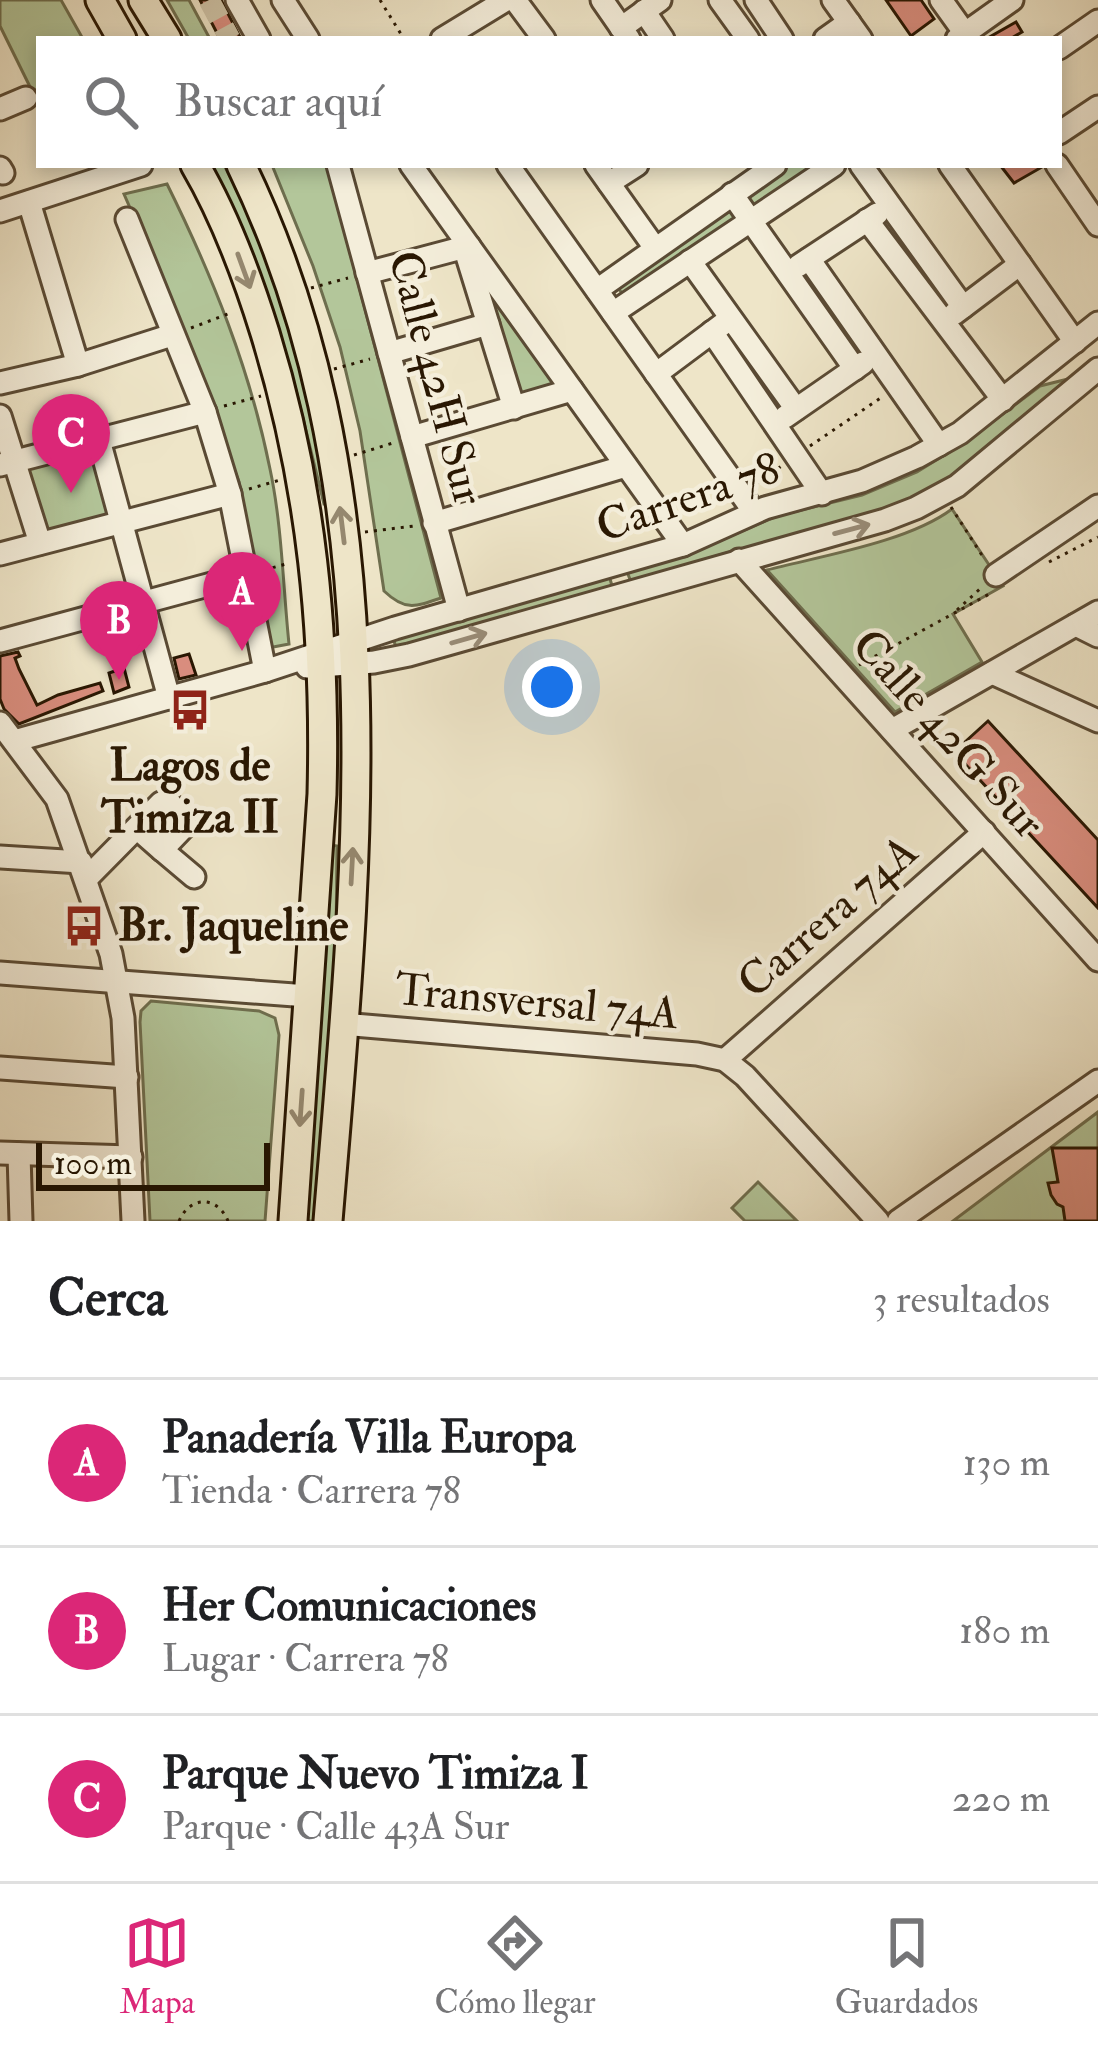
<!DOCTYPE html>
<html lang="es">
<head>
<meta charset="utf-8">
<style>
	:root { --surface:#fff; --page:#f6f6f6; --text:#202124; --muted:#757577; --line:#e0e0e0; --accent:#db2777 }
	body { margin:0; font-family:"IM FELL Double Pica",serif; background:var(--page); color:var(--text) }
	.scale { position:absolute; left:36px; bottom:30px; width:234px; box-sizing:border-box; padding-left:12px; border:6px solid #291702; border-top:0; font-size:33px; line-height:42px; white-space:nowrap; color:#291702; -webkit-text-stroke:9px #f4eedb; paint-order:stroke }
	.you { position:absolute; left:552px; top:687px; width:42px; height:42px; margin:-30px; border:9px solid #fff; border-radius:50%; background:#1a73e8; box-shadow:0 0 0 18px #1a73e833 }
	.badge { display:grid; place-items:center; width:78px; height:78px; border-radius:50%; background:var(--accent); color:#fff; font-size:39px; font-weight:700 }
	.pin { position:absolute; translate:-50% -99px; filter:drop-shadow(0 3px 6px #0008) }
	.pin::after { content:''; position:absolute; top:63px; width:42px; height:36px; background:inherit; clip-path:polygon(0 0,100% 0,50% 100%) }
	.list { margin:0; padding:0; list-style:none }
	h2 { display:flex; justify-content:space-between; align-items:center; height:156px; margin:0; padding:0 48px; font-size:51px }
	h2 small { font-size:39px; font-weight:400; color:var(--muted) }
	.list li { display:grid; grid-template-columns:78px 1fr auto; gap:36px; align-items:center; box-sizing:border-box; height:168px; padding:0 48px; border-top:3px solid var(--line) }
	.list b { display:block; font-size:45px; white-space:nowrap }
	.list p { margin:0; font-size:39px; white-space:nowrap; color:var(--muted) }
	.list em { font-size:39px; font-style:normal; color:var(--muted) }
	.icon { flex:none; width:66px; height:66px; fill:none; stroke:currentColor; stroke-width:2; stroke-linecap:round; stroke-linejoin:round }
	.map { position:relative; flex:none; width:1098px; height:1221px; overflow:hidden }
	.search { position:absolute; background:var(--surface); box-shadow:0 6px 18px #0003; left:36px; right:36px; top:36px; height:132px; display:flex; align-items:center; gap:30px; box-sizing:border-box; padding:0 42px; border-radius:0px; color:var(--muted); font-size:45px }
	.sheet { height:660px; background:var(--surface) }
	nav { display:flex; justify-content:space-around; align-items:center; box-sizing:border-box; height:168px; border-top:3px solid var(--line); background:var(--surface); font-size:33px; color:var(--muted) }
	nav a { display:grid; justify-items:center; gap:6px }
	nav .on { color:var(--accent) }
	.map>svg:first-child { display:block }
</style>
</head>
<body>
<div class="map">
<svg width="1098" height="1221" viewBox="0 0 1098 1221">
	<rect width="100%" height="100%" fill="#eee5c8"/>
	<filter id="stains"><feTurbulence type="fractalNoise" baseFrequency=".00167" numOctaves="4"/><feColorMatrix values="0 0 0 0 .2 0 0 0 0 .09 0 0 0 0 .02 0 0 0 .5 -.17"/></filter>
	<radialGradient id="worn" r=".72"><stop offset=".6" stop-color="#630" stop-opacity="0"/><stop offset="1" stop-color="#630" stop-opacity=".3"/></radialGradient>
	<!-- green -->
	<g fill="#b3c69a" stroke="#6e6e4e" stroke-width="3">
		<polygon points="0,0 61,0 83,39 39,39 39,105 0,26"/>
		<polygon points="167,0 189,0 210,39 189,39"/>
		<path d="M208,165H224C282,272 307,386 330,504H324L296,390L270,308Z"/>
		<path d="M272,165H327L441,598C415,607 405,611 384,591L360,431L340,347L313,266Z"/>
		<polygon points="788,165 820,165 625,298 615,283"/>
		<path d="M167,184C212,275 250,369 270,469C282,525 283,587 289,644L268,648L239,482L168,295L124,194Z"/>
		<polygon points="478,269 558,388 516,402"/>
		<polygon points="1072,378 935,491 887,512 733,551 631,582 626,569 712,544 777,516 862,495 917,472 967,441 1040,386"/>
		<polygon points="95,449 113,519 46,536 28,467"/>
		<path d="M952,509L1003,586L953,614L982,662L895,712L767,570C821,556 908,542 952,509Z"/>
		<polygon points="609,575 612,586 396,648 393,637"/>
		<polygon points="331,845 337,846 336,940 321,1194 319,1221 302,1221"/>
		<polygon points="151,1001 259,1011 275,1018 279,1035 265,1221 150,1221 140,1022 141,1011"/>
		<polygon points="1098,1112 1098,1221 953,1221"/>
		<polygon points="758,1182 797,1221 745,1221 732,1208"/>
	</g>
	<!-- building -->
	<g fill="#d98d7e" stroke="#291702" stroke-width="3">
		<polygon points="200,0 221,0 241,39 220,39"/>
		<polygon points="886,0 921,0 934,19 911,36"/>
		<polygon points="1016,22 1022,32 1010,39 986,39"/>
		<polygon points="1000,165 1042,165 1042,167 1014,183"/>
		<polygon points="18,652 20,656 15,658 19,669 37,705 58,695 100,683 103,691 19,724 4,709 0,699 0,656"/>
		<polygon points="189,654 196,675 179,679 174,658"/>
		<polygon points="124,668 129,687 114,693 109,673"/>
		<polygon points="988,721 1098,840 1098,908 954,752"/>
		<polygon points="1052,1148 1098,1148 1098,1221 1065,1221 1063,1207 1057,1204 1051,1195 1048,1183 1058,1182"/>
	</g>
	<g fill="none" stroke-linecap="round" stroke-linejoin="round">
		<!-- minor-tunnel -->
		<polyline stroke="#d0c6aa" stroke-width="21" stroke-dasharray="21 10" stroke-linecap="butt" points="209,0 230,39"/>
		<!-- minor casing -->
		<g stroke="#5a4a34" stroke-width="27">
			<g id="minor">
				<polyline points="237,0 259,39"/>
				<polyline points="283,0 308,39"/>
				<polyline points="515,0 544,39"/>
				<polyline points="602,0 629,39"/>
				<polyline points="720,0 748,39"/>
				<polyline points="756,0 782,39"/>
				<polyline points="833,0 861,39"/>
				<polyline points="941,0 969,39"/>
				<polyline points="644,11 663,39"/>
				<polyline points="621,28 660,0"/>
				<polyline points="442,39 506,0"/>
				<polyline points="825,39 849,22"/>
				<polyline points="957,39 1012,0"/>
				<polyline points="1059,48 1098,21"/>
				<polyline points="0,109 26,98"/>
				<polyline points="1059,133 1098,107"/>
				<polyline points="338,165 459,610"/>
				<polyline points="411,165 683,545"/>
				<polyline points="508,165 754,512"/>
				<polyline points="596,165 655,248"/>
				<polyline points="861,165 963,307"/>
				<polyline points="950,165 1075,342"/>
				<polyline points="1057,165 1098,225"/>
				<polyline points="0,168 3,173"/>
				<polyline points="609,183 637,165"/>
				<polyline points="732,194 855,369"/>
				<polyline points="29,202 78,365"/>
				<polyline points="0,211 141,165"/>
				<polyline points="127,219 205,412 230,494 265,671"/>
				<polyline points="867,220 1003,400"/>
				<polyline points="466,253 514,408"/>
				<polyline points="809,259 939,445"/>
				<polyline points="690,261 796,409"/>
				<polyline points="798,266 877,214"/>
				<polyline points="367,273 469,246"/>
				<polyline points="597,290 775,165"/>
				<polyline points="613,313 834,165"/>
				<polyline points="954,314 1020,264"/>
				<polyline points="712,332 822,494"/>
				<polyline points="389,353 488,324"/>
				<polyline points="656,374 723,324"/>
				<polyline points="0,383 78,365 172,335"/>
				<polyline points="0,416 40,543"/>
				<polyline points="785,417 863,363"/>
				<polyline points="412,437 572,390"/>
				<polyline points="99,440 169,698"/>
				<polyline points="0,465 205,412"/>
				<polyline points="434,523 626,466"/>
				<polyline points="0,554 230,494"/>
				<polyline points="739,560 1098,960"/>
				<polyline points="996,575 1098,506"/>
				<polyline points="1076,625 1098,636"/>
				<polyline points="0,641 245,575"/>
				<polyline points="307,667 374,662 409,655 885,520 916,508 957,486 1098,369"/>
				<polyline points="992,673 1098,721"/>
				<polyline points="0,723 57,799 111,954 123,1018 133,1221"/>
				<polyline points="892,730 1098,612"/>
				<polyline points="14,741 265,671 395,628 683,545 765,508 862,481 917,457 960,433 1098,323"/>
				<polyline points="162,850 194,877"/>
				<polyline points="0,857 81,862"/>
				<polyline points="86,879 161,803 170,803 185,823 184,827 162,850 137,828"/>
				<polyline points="0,973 308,996"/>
				<polyline points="342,1024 697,1054 725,1060 745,1076 878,1221"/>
				<polyline points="725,1060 984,832"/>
				<polyline points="0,1068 127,1077"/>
				<polyline points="0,1153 131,1157"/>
				<polyline points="19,1154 21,1221"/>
				<polyline points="898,1221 1098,1081"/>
			</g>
		</g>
		<!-- major casing -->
		<g stroke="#291702" stroke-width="33">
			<g id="major">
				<polyline points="100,0 122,39"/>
				<polyline points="143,0 167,39"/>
				<path d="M195,165C226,218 247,275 265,333C312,486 326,635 322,794L293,1221"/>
				<path d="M241,165C400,493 357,870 328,1221"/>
			</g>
		</g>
		<!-- path -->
		<g stroke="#291702" stroke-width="3" stroke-dasharray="3 6" stroke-linecap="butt">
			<polyline points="380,0 404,39"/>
			<polyline points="311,288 348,278"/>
			<polyline points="191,328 233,312"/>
			<polyline points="334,369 370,359"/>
			<polyline points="224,406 261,396"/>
			<polyline points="810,446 882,397"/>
			<polyline points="354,455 393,443"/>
			<polyline points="756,484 783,465"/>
			<polyline points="249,489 280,480"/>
			<polyline points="951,507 985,560"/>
			<polyline points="365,532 414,526"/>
			<polyline points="1049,562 1098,537"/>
			<polyline points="264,570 290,563"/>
			<polyline points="957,610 981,588"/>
			<polyline points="859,665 993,592"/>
			<path d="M179,1221C190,1196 217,1195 228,1221"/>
		</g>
		<!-- minor -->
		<use href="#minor" stroke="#f4eedb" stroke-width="21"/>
		<!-- major -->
		<use href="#major" stroke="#eee5c8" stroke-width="27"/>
	</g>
	<!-- one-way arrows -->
	<defs><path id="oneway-shaft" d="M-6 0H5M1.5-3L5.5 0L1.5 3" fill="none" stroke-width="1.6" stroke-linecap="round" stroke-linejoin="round" transform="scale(3)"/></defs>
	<g stroke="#95886f">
		<use href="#oneway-shaft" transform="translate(244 271) rotate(70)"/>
		<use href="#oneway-shaft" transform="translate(342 525) rotate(-97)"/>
		<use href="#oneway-shaft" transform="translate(352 866) rotate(-87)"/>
		<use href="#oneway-shaft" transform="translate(301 1108) rotate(94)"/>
	</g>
	<g stroke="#998d79">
		<use href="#oneway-shaft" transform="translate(852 529) rotate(-15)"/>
		<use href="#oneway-shaft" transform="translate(469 638) rotate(-16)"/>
	</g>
	<!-- icons -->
	<defs>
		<g id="bus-bare" transform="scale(3.24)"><path d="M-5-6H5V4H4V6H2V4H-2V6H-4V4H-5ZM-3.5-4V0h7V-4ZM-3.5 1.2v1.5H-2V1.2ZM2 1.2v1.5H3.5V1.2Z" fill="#8f2418" stroke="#f4eedb" stroke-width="2.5" paint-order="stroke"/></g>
	</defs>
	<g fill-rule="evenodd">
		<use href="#bus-bare" x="190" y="710"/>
		<use href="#bus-bare" x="84" y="926"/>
	</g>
	<g text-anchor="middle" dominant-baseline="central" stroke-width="9" stroke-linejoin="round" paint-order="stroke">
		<!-- street labels -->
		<g font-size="45" fill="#291702" stroke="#f4eedb">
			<text transform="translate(436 378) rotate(75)">Calle 42H Sur</text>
			<text transform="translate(688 498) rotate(-19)">Carrera 78</text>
			<text transform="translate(948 734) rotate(48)">Calle 42G Sur</text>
			<text transform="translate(828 917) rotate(-41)">Carrera 74A</text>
			<text transform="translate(537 1002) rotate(5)">Transversal 74A</text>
		</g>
		<!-- poi labels -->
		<g font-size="45" font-weight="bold" fill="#291702" stroke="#f4eedb">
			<text x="190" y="766">Lagos de<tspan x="190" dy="52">Timiza II</tspan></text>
			<text x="118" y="926" text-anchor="start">Br. Jaqueline</text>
		</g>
	</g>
	<rect width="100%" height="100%" filter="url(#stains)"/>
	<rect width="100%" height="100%" fill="url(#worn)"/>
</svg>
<div class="scale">100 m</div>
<div class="you"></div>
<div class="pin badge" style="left:242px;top:651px">A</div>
<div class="pin badge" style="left:119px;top:680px">B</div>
<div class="pin badge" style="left:71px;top:493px">C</div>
<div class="search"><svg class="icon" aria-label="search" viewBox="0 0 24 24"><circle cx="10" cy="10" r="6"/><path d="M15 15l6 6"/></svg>Buscar aquí</div>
</div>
<section class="sheet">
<h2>Cerca<small>3 resultados</small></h2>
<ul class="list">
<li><span class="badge">A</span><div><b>Panadería Villa Europa</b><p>Tienda · Carrera 78</p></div><em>130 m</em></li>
<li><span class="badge">B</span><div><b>Her Comunicaciones</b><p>Lugar · Carrera 78</p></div><em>180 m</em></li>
<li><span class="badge">C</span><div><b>Parque Nuevo Timiza I</b><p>Parque · Calle 43A Sur</p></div><em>220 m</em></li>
</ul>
</section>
<nav>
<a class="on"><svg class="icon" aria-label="map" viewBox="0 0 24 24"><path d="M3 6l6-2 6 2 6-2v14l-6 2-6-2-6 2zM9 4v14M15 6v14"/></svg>Mapa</a>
<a><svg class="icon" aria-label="directions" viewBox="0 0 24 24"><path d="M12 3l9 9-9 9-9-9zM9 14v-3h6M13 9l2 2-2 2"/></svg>Cómo llegar</a>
<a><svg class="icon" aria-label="saved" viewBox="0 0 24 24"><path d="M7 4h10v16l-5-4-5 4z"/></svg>Guardados</a>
</nav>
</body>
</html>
